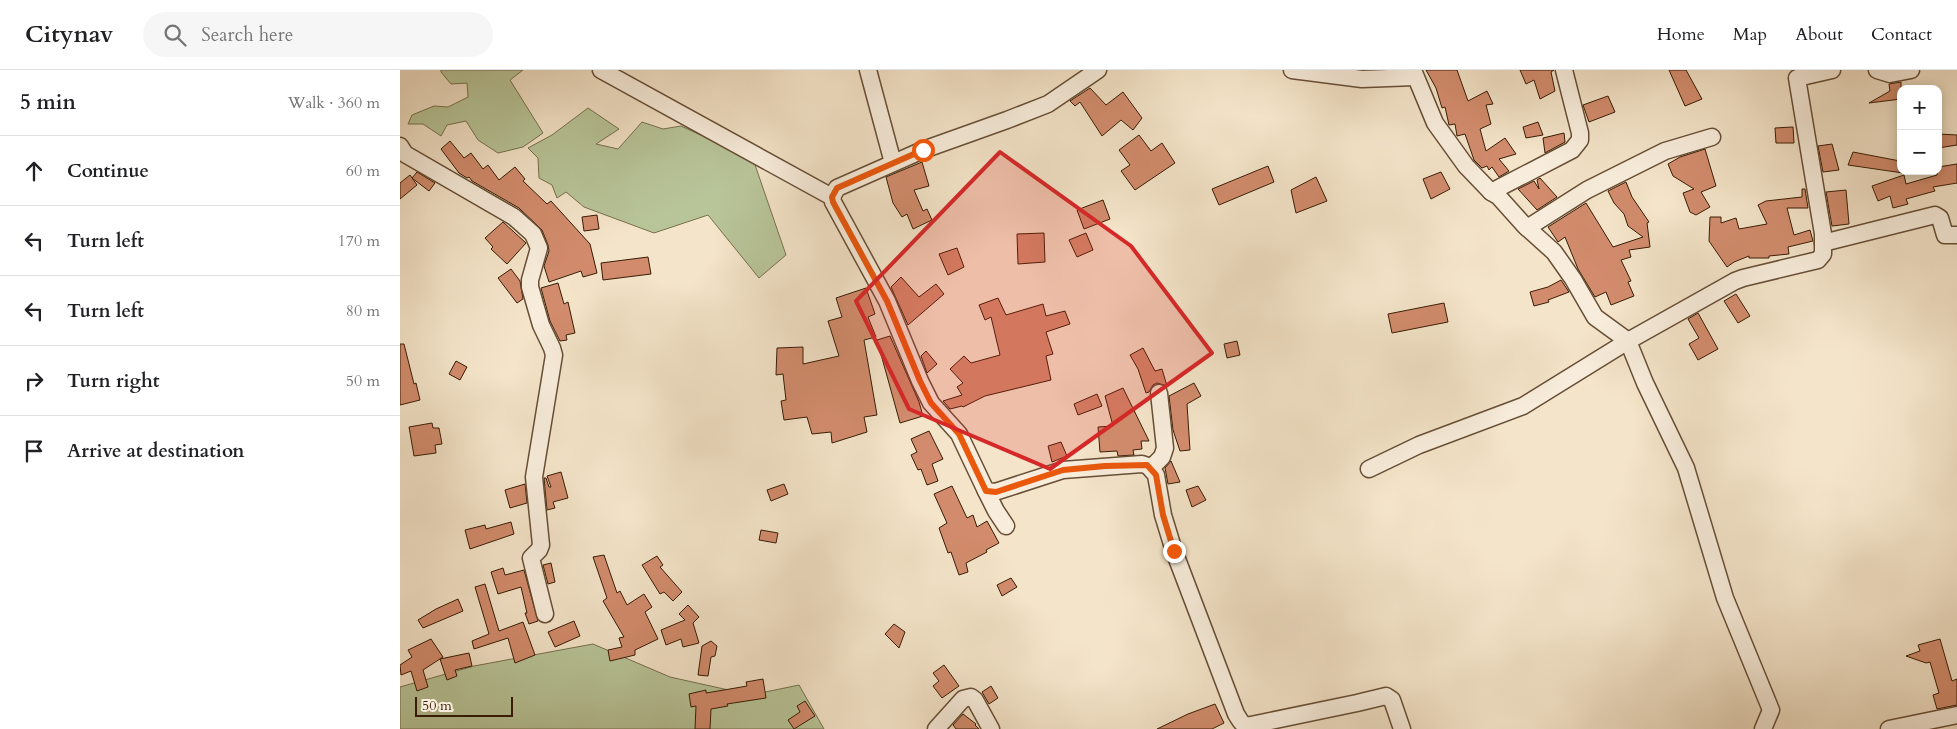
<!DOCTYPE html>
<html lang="en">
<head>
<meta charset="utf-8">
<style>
	:root { --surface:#fff; --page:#f6f6f6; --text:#202124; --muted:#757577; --line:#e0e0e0 }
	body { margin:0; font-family:Cardo,serif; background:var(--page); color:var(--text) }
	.controls { position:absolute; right:15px; top:15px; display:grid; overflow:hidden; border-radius:10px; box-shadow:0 2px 12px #0003 }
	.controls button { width:45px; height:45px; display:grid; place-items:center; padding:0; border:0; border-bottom:1px solid var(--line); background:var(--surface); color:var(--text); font:25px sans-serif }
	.scale { position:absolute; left:15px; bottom:12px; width:98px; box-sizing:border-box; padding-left:5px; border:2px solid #381c04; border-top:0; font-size:14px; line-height:18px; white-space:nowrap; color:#381c04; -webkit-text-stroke:4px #f8eddc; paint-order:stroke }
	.stop { position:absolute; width:15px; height:15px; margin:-11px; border:4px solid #ea580c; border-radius:50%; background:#fff }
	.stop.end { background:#ea580c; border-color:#fff; box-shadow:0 1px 5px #0008 }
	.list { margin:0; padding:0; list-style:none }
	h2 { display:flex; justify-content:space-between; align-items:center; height:65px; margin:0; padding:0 20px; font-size:21px }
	h2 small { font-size:16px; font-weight:400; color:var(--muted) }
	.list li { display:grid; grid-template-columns:32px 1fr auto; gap:15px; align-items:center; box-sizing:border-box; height:70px; padding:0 20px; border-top:1px solid var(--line) }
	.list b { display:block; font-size:19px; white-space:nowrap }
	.list em { font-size:16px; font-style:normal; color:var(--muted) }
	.icon { flex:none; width:28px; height:28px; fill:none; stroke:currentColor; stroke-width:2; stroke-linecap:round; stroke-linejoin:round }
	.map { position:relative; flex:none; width:1557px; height:659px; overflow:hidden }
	header { display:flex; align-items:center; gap:30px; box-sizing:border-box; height:70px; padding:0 25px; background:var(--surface); border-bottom:1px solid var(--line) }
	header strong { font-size:24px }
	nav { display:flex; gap:28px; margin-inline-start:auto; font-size:18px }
	.search { width:350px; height:45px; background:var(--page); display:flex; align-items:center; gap:12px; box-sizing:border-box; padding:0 18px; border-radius:28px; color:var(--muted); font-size:19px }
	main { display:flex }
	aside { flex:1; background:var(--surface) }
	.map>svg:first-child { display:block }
</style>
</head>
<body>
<header>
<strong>Citynav</strong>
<div class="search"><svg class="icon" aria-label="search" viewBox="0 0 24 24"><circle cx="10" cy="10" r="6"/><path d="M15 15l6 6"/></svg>Search here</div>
<nav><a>Home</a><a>Map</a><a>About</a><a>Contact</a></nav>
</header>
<main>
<aside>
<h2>5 min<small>Walk · 360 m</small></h2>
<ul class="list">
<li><svg class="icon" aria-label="ahead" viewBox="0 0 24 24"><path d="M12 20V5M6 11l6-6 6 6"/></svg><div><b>Continue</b></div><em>60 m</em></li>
<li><svg class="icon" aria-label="left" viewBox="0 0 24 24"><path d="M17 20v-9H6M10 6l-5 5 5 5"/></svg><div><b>Turn left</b></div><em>170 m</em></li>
<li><svg class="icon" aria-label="left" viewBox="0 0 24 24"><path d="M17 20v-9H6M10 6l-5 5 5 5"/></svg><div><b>Turn left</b></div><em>80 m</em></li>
<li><svg class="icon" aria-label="right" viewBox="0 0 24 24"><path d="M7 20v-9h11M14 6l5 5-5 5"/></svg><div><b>Turn right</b></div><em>50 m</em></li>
<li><svg class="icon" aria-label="arrive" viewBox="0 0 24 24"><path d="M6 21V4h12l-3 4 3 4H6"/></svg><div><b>Arrive at destination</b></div></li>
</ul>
</aside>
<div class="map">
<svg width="1557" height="659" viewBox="0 0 1557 659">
	<rect width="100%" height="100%" fill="#f4e4c9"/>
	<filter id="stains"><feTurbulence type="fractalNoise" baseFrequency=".004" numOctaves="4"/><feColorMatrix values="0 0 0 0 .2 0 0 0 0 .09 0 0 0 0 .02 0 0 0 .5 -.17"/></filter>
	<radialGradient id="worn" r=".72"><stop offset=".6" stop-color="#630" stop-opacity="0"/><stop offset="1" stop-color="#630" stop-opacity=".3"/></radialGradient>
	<!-- green -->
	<g fill="#b8c599" stroke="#78704e">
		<polygon points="41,0 123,0 110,10 143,63 123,77 98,83 78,70 66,51 47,55 41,66 23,54 8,54 12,45 34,36 48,37 68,27 67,13 51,14 41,2"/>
		<polygon points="188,38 219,59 196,74 218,79 242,52 263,59 281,56 353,89 386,185 359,208 308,145 254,163 184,137 166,122 157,128 152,115 139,108 138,88 128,78 152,65"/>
		<polygon points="193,574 270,607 351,625 399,615 424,659 0,659 0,617 74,596"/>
	</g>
	<!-- building -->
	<g fill="#d28c6d" stroke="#381c04">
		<polygon points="1026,0 1057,0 1068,31 1087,21 1093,34 1086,35 1091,54 1080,59 1086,81 1105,68 1116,84 1099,89 1109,101 1099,107 1092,97 1089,100 1087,96 1082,98 1074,90 1065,64 1057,66 1055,54 1049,55 1045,37 1042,38 1036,18"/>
		<polygon points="1120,0 1154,0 1151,2 1155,21 1140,29 1134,10 1126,14"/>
		<polygon points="1269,0 1286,0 1302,29 1285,36"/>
		<polygon points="1501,12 1501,29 1469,33 1490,21 1489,14"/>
		<polygon points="690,18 706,35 723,22 742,48 733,60 721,50 702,66 680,32 675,36 670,31"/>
		<polygon points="1208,26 1215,42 1189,52 1183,35"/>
		<polygon points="1138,52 1143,65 1126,68 1123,57"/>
		<polygon points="1393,57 1394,73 1376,73 1375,58"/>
		<polygon points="1164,63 1165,72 1145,83 1143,68"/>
		<polygon points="1538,64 1557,65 1557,75 1538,78"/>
		<polygon points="739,65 751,81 762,73 775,93 735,120 721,101 730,95 719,80"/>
		<polygon points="50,71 64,88 71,83 83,99 88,95 99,110 115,97 125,109 123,111 147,134 151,131 190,174 197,203 183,207 181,201 149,212 144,196 149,181 148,175 142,160 119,138 72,111 69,107 67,108 59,103 41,79"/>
		<polygon points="1432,74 1439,100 1423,102 1418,76"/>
		<polygon points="1305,79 1316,116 1301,122 1310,137 1296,145 1290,142 1283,123 1294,119 1273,106 1268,94 1280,87"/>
		<polygon points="1453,82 1500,91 1501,101 1503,103 1448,95"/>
		<polygon points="522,92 529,116 514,120 523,141 527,139 532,150 513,159 507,144 502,147 493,133 486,107"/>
		<polygon points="1557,94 1557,113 1533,117 1535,121 1506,129 1508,134 1493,138 1490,126 1478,131 1472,116 1504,105 1506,114 1537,105 1538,97"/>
		<polygon points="868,96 874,112 819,135 812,119"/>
		<polygon points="17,102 35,113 29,121 12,108"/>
		<polygon points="1041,102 1050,119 1031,129 1023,109"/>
		<polygon points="10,105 17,115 0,129 0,113"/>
		<polygon points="916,107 927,131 896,143 891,120"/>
		<polygon points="1140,108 1157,127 1137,140 1118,119 1134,111 1139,119 1137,110"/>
		<polygon points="1226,112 1232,127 1249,152 1247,153 1250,177 1229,180 1231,187 1221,190 1231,211 1228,212 1234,226 1211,235 1206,222 1195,227 1178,199 1165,167 1158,172 1148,157 1186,133 1213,177 1243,167 1228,156 1224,144 1214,133 1208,121"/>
		<polygon points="1402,119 1405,119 1408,138 1387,138 1394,165 1410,160 1413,171 1388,177 1389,184 1369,186 1369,188 1349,188 1349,186 1334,192 1327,197 1309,171 1310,147 1321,147 1321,153 1336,148 1339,159 1367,154 1358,135 1366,131 1402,127"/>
		<polygon points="1446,120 1449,154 1432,156 1426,122"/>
		<polygon points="703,130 710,149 684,159 677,140"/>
		<polygon points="197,145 199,159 184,161 182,147"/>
		<polygon points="103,152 126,173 107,194 91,179 93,177 85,168"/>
		<polygon points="644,163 645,192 618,194 617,164"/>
		<polygon points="686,163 693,180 677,187 669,170"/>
		<polygon points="557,178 564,197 548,205 539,184"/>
		<polygon points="248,187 251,204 203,210 201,193"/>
		<polygon points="111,199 120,211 123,229 117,233 98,208"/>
		<polygon points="501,207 519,227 536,214 544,224 508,255 491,217"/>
		<polygon points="1161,210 1169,222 1148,230 1149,232 1134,236 1130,222 1148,217"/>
		<polygon points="158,213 164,234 168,232 175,263 166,265 167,270 160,271 150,251 141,218"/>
		<polygon points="466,218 475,244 468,247 476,267 464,270 477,345 464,347 467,362 432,373 431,362 412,364 407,347 384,350 381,331 386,330 383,304 376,305 377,278 403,277 403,294 439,286 428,251 442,247 436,228"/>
		<polygon points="1336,224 1350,246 1338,253 1324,231"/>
		<polygon points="598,228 606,245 643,234 646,246 665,241 670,254 646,262 653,284 646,286 651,310 585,326 563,337 562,336 550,339 543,331 562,325 557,317 563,313 550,299 564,286 571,293 600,285 591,247 585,250 579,235"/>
		<polygon points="1044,233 1048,252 992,263 988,244"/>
		<polygon points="1298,243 1318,279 1298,290 1289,274 1299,268 1288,249"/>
		<polygon points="490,266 519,332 523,346 500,353 477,270"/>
		<polygon points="837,271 840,285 827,288 824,274"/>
		<polygon points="0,274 4,274 14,314 16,313 20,330 0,335"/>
		<polygon points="743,278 755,301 762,299 767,316 757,313 753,315 749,322 746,323 738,299 730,285"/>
		<polygon points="526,281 537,294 527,303 521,286"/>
		<polygon points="56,291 67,297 60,310 49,304"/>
		<polygon points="794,313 801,326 787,334 790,380 780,381 773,360 769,326"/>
		<polygon points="723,318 749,371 741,371 742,379 733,380 734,385 718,386 717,381 700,382 698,357 713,356 705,326"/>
		<polygon points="697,324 702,336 678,345 674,334"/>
		<polygon points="32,353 33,358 39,358 42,374 35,375 36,383 14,386 9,357"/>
		<polygon points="529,361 543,389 532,394 538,411 527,415 521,399 518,400 511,385 517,382 511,369"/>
		<polygon points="661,372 667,386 652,392 648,376"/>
		<polygon points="771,391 780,412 768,414 765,398"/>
		<polygon points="161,402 168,428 153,432 155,438 147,440 144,408 146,408 149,417 151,417 147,406"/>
		<polygon points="125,414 127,433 110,438 105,420"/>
		<polygon points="384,414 388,424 371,431 367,420"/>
		<polygon points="552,416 567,448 573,445 577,457 587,451 599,473 586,480 587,482 566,493 568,502 559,505 551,482 548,483 539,458 547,453 534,424"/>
		<polygon points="798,416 806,430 792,437 786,420"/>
		<polygon points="111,452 114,464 70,479 65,460 85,455 86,459"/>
		<polygon points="361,460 378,463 376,473 359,470"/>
		<polygon points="204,485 217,523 220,521 227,535 244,524 252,537 245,542 258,569 235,580 235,585 210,591 208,580 222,577 219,568 224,567 203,531 207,528 193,487"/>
		<polygon points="257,486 263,495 260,497 282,522 273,531 264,522 260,524 242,495"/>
		<polygon points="151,493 155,512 148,514 143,495"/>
		<polygon points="103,498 105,505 124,500 138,551 129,554 125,543 127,543 121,517 98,524 91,502"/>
		<polygon points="611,508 617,517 602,526 597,515"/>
		<polygon points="85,514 99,561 123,552 135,585 115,593 108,568 74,579 72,571 89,564 75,517"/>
		<polygon points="58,529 63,541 23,558 18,550 36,539"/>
		<polygon points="288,535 299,547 293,553 299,573 283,577 281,569 266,575 261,560 285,550 279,544"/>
		<polygon points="174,551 180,566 155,577 148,562"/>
		<polygon points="494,554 505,562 499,578 485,564"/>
		<polygon points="31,569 43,587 23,600 28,617 17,621 11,601 1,605 0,595 12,587 8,580"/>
		<polygon points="1540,569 1552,611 1557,609 1557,635 1537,639 1533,625 1539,623 1530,592 1526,593 1506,586 1520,581 1518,575"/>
		<polygon points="311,571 317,576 315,586 311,587 308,606 298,605 302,576"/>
		<polygon points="69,583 72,596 55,600 57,606 47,610 40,589"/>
		<polygon points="544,595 559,616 542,628 533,616 539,611 533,603"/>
		<polygon points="363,609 366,628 327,634 328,636 311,639 310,659 295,659 296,636 291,637 289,624 306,620 306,623 324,620 347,616 346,612"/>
		<polygon points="591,616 598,628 589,634 582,622"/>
		<polygon points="405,631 415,646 394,659 388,650 400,642 397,636"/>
		<polygon points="815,634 824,653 812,659 757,659 788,644"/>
		<polygon points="563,644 576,654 575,655 579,659 556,659 553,655"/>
	</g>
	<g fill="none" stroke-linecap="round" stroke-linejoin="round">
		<!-- minor casing -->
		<g stroke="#674e35" stroke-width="19">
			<g id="minor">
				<path d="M201,0L432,127L433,132L487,231L520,311L531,333L559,364L586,421L595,422L663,400L742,394L748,396L756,405L763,445L774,481L836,644C840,650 842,657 851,655L957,633L986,626L992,630L1002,659"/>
				<polyline points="468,0 493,93"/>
				<polyline points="892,0 962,9 1015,7"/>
				<polyline points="1013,0 1035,53 1066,96 1091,122 1098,126 1124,155 1154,182 1173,209 1195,247 1228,271 1245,313 1286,398 1325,528 1371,640 1363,659"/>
				<polyline points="1477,0 1490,4 1511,0"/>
				<polyline points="0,76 5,84 114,147 133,164 139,178 130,210 130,217 141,255 152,278 154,285 134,407 141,475 139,480 131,488 145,544"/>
				<polyline points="1091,122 1172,80 1180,70 1180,63 1164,0"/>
				<polyline points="432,127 437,118 523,80 607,50 648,34 698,0"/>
				<polyline points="1127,158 1187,120 1265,81 1312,67"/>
				<polyline points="1423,173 1535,145 1540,148 1545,165 1557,165"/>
				<polyline points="751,398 762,387 765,378 759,323"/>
				<polyline points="969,399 1019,375 1123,336 1228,271 1335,211 1343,208 1418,190 1423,184 1423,164 1397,8 1432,0"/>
				<polyline points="586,421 596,441 606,456"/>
				<polyline points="536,659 563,629 571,627 575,630 591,659"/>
				<polyline points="1489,659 1557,645"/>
			</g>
		</g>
		<!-- minor -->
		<use href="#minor" stroke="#f8eddc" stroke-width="16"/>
	</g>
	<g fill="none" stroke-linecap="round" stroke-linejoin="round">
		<!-- route -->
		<polyline stroke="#ea580c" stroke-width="6" points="523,80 437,118 432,127 433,132 487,231 520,311 531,333 559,364 586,421 596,422 663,400 705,396 747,395 756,405 763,445 774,481"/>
	</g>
	<!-- marked area -->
	<path fill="#d62828" fill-opacity="0.2" stroke="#d62828" stroke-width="4" stroke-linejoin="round" d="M600,82L731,176L812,283L650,399L509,339L456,231Z"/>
	<rect width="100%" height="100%" filter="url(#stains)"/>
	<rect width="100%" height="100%" fill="url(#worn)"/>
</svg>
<div class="controls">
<button>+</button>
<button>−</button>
</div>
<div class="scale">50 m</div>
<div class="stop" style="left:523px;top:80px"></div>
<div class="stop end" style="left:774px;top:481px"></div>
</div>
</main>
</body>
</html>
